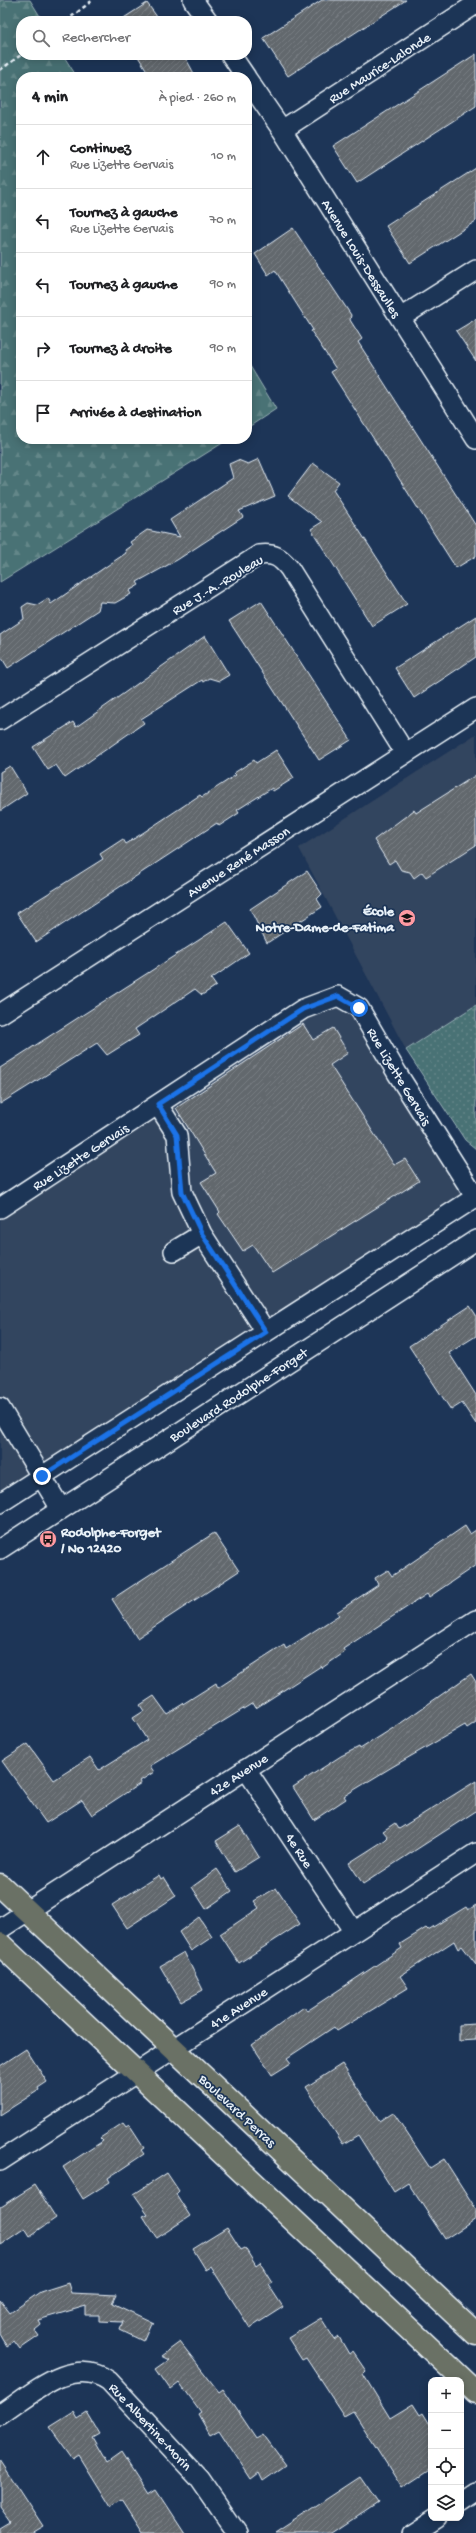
<!DOCTYPE html>
<html lang="fr">
<meta charset="utf-8">
<style>
:root{--surface:#fff;--page:#f6f6f6;--text:#202124;--muted:#757577;--line:#e0e0e0}
body{margin:0;font-family:"Gochi Hand",sans-serif;background:var(--page);color:var(--text)}
.controls{position:absolute;right:12px;bottom:12px;display:grid;overflow:hidden;border-radius:8px;box-shadow:0 2px 10px #0003}
.controls button{width:36px;height:36px;display:grid;place-items:center;padding:0;border:0;border-bottom:1px solid var(--line);background:var(--surface);color:var(--text);font:20px sans-serif}
.stop{position:absolute;width:12px;height:12px;margin:-9px;border:3px solid #1a73e8;border-radius:50%;background:#fff}
.stop.end{background:#1a73e8;border-color:#fff;box-shadow:0 1px 4px #0008}
.list{margin:0;padding:0;list-style:none}
h2{display:flex;justify-content:space-between;align-items:center;height:52px;margin:0;padding:0 16px;font-size:17px}
h2 small{font-size:13px;font-weight:400;color:var(--muted)}
.list li{display:grid;grid-template-columns:26px 1fr auto;gap:12px;align-items:center;box-sizing:border-box;height:64px;padding:0 16px;border-top:1px solid var(--line)}
.list b{display:block;font-size:15px;white-space:nowrap}
.list p{margin:0;font-size:13px;white-space:nowrap;color:var(--muted)}
.list em{font-size:13px;font-style:normal;color:var(--muted)}
.icon{flex:none;width:22px;height:22px;fill:none;stroke:currentColor;stroke-width:2;stroke-linecap:round;stroke-linejoin:round}
.map{position:relative;flex:none;width:476px;height:2533px;overflow:hidden}
.search{position:absolute;background:var(--surface);box-shadow:0 2px 10px #0003;left:16px;top:16px;width:236px;height:44px;display:flex;align-items:center;gap:10px;box-sizing:border-box;padding:0 14px;border-radius:16px;color:var(--muted);font-size:15px}
.panel{position:absolute;background:var(--surface);box-shadow:0 2px 10px #0003;left:16px;top:72px;width:236px;height:372px;border-radius:16px}
.map>svg:first-child{display:block}
.built{fill:#32445e}
.forest{fill:url(#forest-firs);stroke:#99b2b6}
.park{fill:url(#park-dots);stroke:#99b2b6}
.building{fill:url(#building-hatch);stroke:#e8f1f8}
.lines{fill:none;stroke-linecap:round;stroke-linejoin:round}
.minor-casing{stroke:#e8f1f8;stroke-width:22}
.major-casing{stroke:#e8f1f8;stroke-width:25}
.path{stroke:#e8f1f8;stroke-width:2.5;stroke-dasharray:4 3;stroke-linecap:butt}
.minor{stroke:#1d3557;stroke-width:19}
.major{stroke:#6b7165;stroke-width:22}
.route{stroke:#1a73e8;stroke-width:5}
.labels{text-anchor:middle;stroke-width:3.5;stroke-linejoin:round;paint-order:stroke}
.street-label{font-size:14px;fill:#e8f1f8;stroke:#1d3557}
.poi-label{font-size:14px;font-weight:bold;fill:#e8f1f8;stroke:#1d3557;text-anchor:end}
</style>
<div class="map">
<svg width="476" height="2533" viewBox="0 0 476 2533">
<defs>
<pattern id="forest-firs" width="22" height="20" patternUnits="userSpaceOnUse"><rect width="22" height="20" fill="#4a7275"/><path d="M5 1l3.5 6h-7zM16 11l3.5 6h-7z" fill="#648789"/></pattern>
<pattern id="park-dots" width="8" height="8" patternUnits="userSpaceOnUse"><rect width="8" height="8" fill="#4a7275"/><path d="M2 2h.1M6 6h.1" fill="none" stroke="#648789" stroke-width="1.8" stroke-linecap="round"/></pattern>
<pattern id="building-hatch" width="6" height="6" patternUnits="userSpaceOnUse"><rect width="6" height="6" fill="#62676d"/><path d="M-1 1l2-2M0 6l6-6M5 7l2-2" fill="none" stroke="#787d83"/></pattern>
</defs>
<rect width="100%" height="100%" fill="#1d3557"/>
<filter id="ink" filterUnits="userSpaceOnUse"><feTurbulence type="fractalNoise" baseFrequency=".025" numOctaves="2"/><feDisplacementMap in="SourceGraphic" scale="8" xChannelSelector="R" yChannelSelector="G"/><feConvolveMatrix kernelMatrix="1 2 1 2 8 2 1 2 1" color-interpolation-filters="sRGB"/></filter>
<g filter="url(#ink)">
<path class="built" d="M 476,734 L 476,1005 L 406,1050 L 299,848 Z
M 338,996 L 359,1008 L 475,1197 L 0,1503 L 0,1208 Z"/>
<path class="forest" d="M 0,0 L 30,0 L 43,21 L 21,21 L 21,55 L 63,55 L 77,77 L 21,77 L 21,439 L 229,439 L 0,582 Z
M 247,361 L 276,409 L 247,428 Z"/>
<path class="park" d="M 476,1005 L 476,1149 L 465,1140 L 406,1050 Z"/>
<path class="building" d="M 322,0 L 406,0 L 288,76 L 263,38 Z
M 147,3 L 160,21 L 119,21 Z
M 476,54 L 476,106 L 357,183 L 333,146 Z
M 137,55 L 184,55 L 196,77 L 151,77 Z
M 476,168 L 476,221 L 410,263 L 386,226 Z
M 293,228 L 351,315 L 350,320 L 362,339 L 358,342 L 476,526 L 476,556 L 456,568 L 331,372 L 336,369 L 311,331 L 313,330 L 275,270 L 268,275 L 255,254 Z
M 476,319 L 476,361 L 456,331 Z
M 259,459 L 275,496 L 239,511 L 243,517 L 177,560 L 137,582 L 139,585 L 129,591 L 131,594 L 115,603 L 100,602 L 98,610 L 8,668 L 0,655 L 0,635 L 24,619 L 22,607 L 28,603 L 37,605 L 48,598 L 51,604 L 126,553 L 125,550 L 132,545 L 130,542 L 147,530 L 180,537 L 170,520 L 233,478 L 229,464 L 238,460 L 248,464 Z
M 313,463 L 339,482 L 333,490 L 407,604 L 372,626 L 311,529 L 322,522 L 288,496 Z
M 261,601 L 351,740 L 319,760 L 229,621 Z
M 476,616 L 476,657 L 414,698 L 395,668 Z
M 205,636 L 229,675 L 219,681 L 209,678 L 203,682 L 202,680 L 141,719 L 144,723 L 65,778 L 56,765 L 48,770 L 33,747 L 73,722 L 76,727 Z
M 276,750 L 294,778 L 273,791 L 272,788 L 237,810 L 239,813 L 219,826 L 217,823 L 36,942 L 17,913 L 103,859 L 100,854 L 123,839 L 126,844 L 200,795 L 202,797 L 236,775 L 234,773 L 254,760 L 256,763 Z
M 10,766 L 27,793 L 0,811 L 0,772 Z
M 476,775 L 476,845 L 426,877 L 422,872 L 414,878 L 410,872 L 401,870 L 395,860 L 389,864 L 374,840 L 414,810 L 416,813 Z
M 307,871 L 322,894 L 317,899 L 322,907 L 267,943 L 250,909 Z
M 227,922 L 249,953 L 211,979 L 216,986 L 202,995 L 195,989 L 135,1029 L 139,1035 L 107,1055 L 97,1043 L 0,1104 L 0,1068 Z
M 303,1024 L 313,1040 L 333,1028 L 348,1053 L 330,1065 L 394,1165 L 405,1159 L 419,1181 L 272,1273 L 253,1245 L 243,1251 L 218,1214 L 220,1212 L 201,1182 L 216,1173 L 176,1108 Z
M 470,1306 L 476,1315 L 476,1336 L 449,1353 L 476,1395 L 476,1424 L 462,1403 L 451,1410 L 409,1346 Z
M 465,1526 L 470,1534 L 476,1530 L 476,1565 L 429,1597 L 427,1594 L 343,1649 L 345,1652 L 322,1668 L 321,1666 L 256,1708 L 253,1703 L 150,1766 L 154,1772 L 140,1781 L 141,1783 L 92,1815 L 82,1800 L 46,1823 L 2,1761 L 28,1744 L 54,1780 L 90,1757 L 99,1770 L 147,1740 L 133,1718 L 144,1711 L 140,1705 L 154,1696 L 167,1714 L 216,1683 L 218,1688 L 284,1645 L 286,1649 L 339,1615 L 337,1612 L 378,1585 L 375,1578 L 388,1570 L 392,1576 Z
M 214,1533 L 239,1571 L 137,1638 L 112,1599 Z
M 471,1674 L 476,1682 L 476,1722 L 467,1728 L 465,1725 L 392,1767 L 344,1796 L 346,1799 L 314,1820 L 293,1787 L 341,1756 L 359,1747 L 360,1749 L 398,1725 Z
M 476,1781 L 476,1811 L 363,1884 L 349,1863 L 385,1840 L 388,1837 L 383,1831 L 395,1823 L 399,1829 Z
M 240,1826 L 259,1857 L 235,1872 L 216,1841 Z
M 217,1869 L 232,1891 L 206,1909 L 192,1887 Z
M 159,1875 L 161,1879 L 164,1877 L 176,1896 L 127,1928 L 112,1905 Z
M 276,1888 L 300,1924 L 239,1963 L 220,1934 L 259,1908 L 254,1901 Z
M 476,1905 L 476,1964 L 462,1946 L 458,1949 L 454,1941 L 400,1976 L 408,1988 L 337,2031 L 334,2027 L 287,2058 L 291,2063 L 272,2075 L 252,2045 L 304,2007 L 307,2011 L 402,1948 L 400,1944 L 426,1928 L 428,1930 L 466,1907 L 468,1910 Z
M 199,1917 L 212,1937 L 191,1951 L 179,1932 Z
M 184,1952 L 203,1990 L 181,2002 L 160,1966 Z
M 476,2024 L 476,2040 L 459,2041 L 459,2025 Z
M 26,2049 L 47,2082 L 38,2088 L 39,2090 L 0,2115 L 0,2066 Z
M 342,2064 L 379,2121 L 393,2112 L 430,2168 L 444,2159 L 476,2209 L 476,2219 L 445,2239 L 408,2183 L 394,2192 L 358,2135 L 343,2144 L 306,2087 Z
M 123,2123 L 126,2127 L 129,2125 L 144,2148 L 141,2150 L 144,2154 L 108,2178 L 110,2182 L 83,2199 L 63,2167 L 103,2141 L 100,2138 Z
M 167,2173 L 179,2191 L 176,2194 L 190,2216 L 157,2238 L 143,2216 L 148,2214 L 134,2194 Z
M 35,2185 L 56,2218 L 30,2236 L 25,2228 L 0,2245 L 0,2207 Z
M 227,2228 L 241,2250 L 245,2248 L 256,2266 L 260,2263 L 272,2282 L 268,2284 L 283,2307 L 250,2328 L 211,2267 L 206,2270 L 193,2249 Z
M 68,2283 L 71,2293 L 116,2295 L 112,2303 L 154,2323 L 151,2323 L 143,2341 L 120,2330 L 123,2322 L 99,2321 L 99,2315 L 86,2315 L 86,2306 L 38,2320 L 40,2324 L 34,2329 L 39,2336 L 20,2349 L 14,2341 L 7,2346 L 0,2334 L 0,2300 L 10,2313 L 40,2292 Z
M 321,2318 L 335,2340 L 339,2337 L 349,2354 L 353,2352 L 366,2371 L 363,2374 L 390,2418 L 413,2404 L 420,2415 L 423,2413 L 431,2426 L 431,2469 L 402,2488 L 353,2411 L 344,2416 L 306,2358 L 302,2360 L 288,2338 Z
M 180,2342 L 219,2392 L 223,2389 L 256,2438 L 263,2434 L 286,2465 L 263,2481 L 259,2473 L 251,2479 L 219,2430 L 210,2435 L 198,2414 L 201,2412 L 179,2382 L 170,2389 L 156,2369 L 169,2360 L 161,2356 Z
M 74,2412 L 78,2419 L 87,2413 L 99,2433 L 92,2437 L 107,2463 L 121,2453 L 148,2495 L 156,2490 L 184,2533 L 143,2533 L 122,2500 L 111,2507 L 79,2455 L 73,2459 L 50,2427 Z
M 0,2460 L 43,2526 L 31,2533 L 0,2533 L 0,2528 L 10,2522 L 0,2508 Z
M 360,2477 L 378,2503 L 333,2533 L 275,2533 Z"/>
<g class="lines">
<defs>
<path id="minor" d="M 193,0 L 208,21
M 231,55 L 246,77
M 247,79 L 282,130 L 476,439
M 282,130 L 476,4
M 400,318 L 476,270
M 0,720 L 259,555 C 274,553 280,557 289,568 L 405,753
M 0,1014 L 476,708
M 158,1105 L 177,1135 L 182,1192 L 202,1234 L 266,1332
M 0,1208 L 303,1009 L 338,996 L 359,1008 L 397,1073 L 476,1198
M 174,1251 L 202,1234
M 0,1408 L 61,1509
M 0,1503 L 476,1197
M 0,1549 L 476,1240
M 246,1769 L 354,1932
M 0,1929 L 476,1620
M 0,2161 L 476,1853
M 0,2415 C 32,2394 72,2355 109,2381 L 199,2478 L 237,2533
M 461,2502 L 476,2492
M 413,2533 L 436,2518"/>
<path id="major" d="M 0,1885 L 476,2334
M 0,1944 L 476,2392"/>
</defs>
<use href="#minor" class="minor-casing"/>
<use href="#major" class="major-casing"/>
<path class="path" d="M 66,21 L 93,0
M 0,70 L 21,55"/>
<use href="#minor" class="minor"/>
<use href="#major" class="major"/>
</g>
</g>
<g class="lines" filter="url(#ink)">
<path class="route" d="M 42,1476 L 266,1332 L 202,1234 L 182,1192 L 177,1135 L 158,1104 L 303,1009 L 338,996 L 359,1008"/>
</g>
<defs>
<symbol id="school-disc" viewBox="-11 -11 22 22"><circle r="9.5" fill="#ff9aa2" stroke="#1d3557"/><path d="M0-5L7-2L0 1L-7-2ZM-4 1L0 2.5L4 1V4Q0 6-4 4Z" fill="#111"/></symbol>
<symbol id="bus-disc" viewBox="-11 -11 22 22"><circle r="9.5" fill="#ff9aa2" stroke="#1d3557"/><path d="M-5-6H5V4H4V6H2V4H-2V6H-4V4H-5ZM-3.5-4V0h7V-4ZM-3.5 1.2v1.5H-2V1.2ZM2 1.2v1.5H3.5V1.2Z" fill="#111"/></symbol>
</defs>
<g fill-rule="evenodd">
<use href="#school-disc" x="397" y="908" width="20" height="20"/>
<use href="#bus-disc" x="38" y="1529" width="20" height="20"/>
</g>
<g class="labels">
<g class="street-label">
<text transform="translate(379 67) rotate(-33)" y="5">Rue Maurice-Lalonde</text>
<text transform="translate(362 258) rotate(58)" y="5">Avenue Louis-Dessaulles</text>
<text transform="translate(217 584) rotate(-31)" y="5">Rue J.-A.-Rouleau</text>
<text transform="translate(238 861) rotate(-33)" y="5">Avenue René Masson</text>
<text transform="translate(400 1076) rotate(59)" y="5">Rue Lizette Gervais</text>
<text transform="translate(80 1156) rotate(-33)" y="5">Rue Lizette Gervais</text>
<text transform="translate(238 1394) rotate(-33)" y="5">Boulevard Rodolphe-Forget</text>
<text transform="translate(238 1774) rotate(-33)" y="5">42e Avenue</text>
<text transform="translate(300 1850) rotate(57)" y="5">4e Rue</text>
<text transform="translate(238 2007) rotate(-33)" y="5">41e Avenue</text>
<text transform="translate(238 2110) rotate(43)" y="5">Boulevard Perras</text>
<text transform="translate(151 2426) rotate(47)" y="5">Rue Albertine-Morin</text>
</g>
<g class="poi-label">
<text x="394" y="915">École<tspan x="394" dy="16">Notre-Dame-de-Fatima</tspan></text>
<text x="61" y="1536" text-anchor="start">Rodolphe-Forget<tspan x="61" dy="16">/ No 12420</tspan></text>
</g>
</g>
</svg>
<div class="controls">
<button>+</button>
<button>−</button>
<button><svg class="icon" aria-label="locate" viewBox="0 0 24 24"><circle cx="12" cy="12" r="6"/><path d="M12 2v4M12 18v4M2 12h4M18 12h4"/></svg></button>
<button><svg class="icon" aria-label="layers" viewBox="0 0 24 24"><path d="M12 4l9 5-9 5-9-5zM3 14l9 5 9-5"/></svg></button>
</div>
<div class="stop" style="left:359px;top:1008px"></div>
<div class="stop end" style="left:42px;top:1476px"></div>
<div class="search"><svg class="icon" aria-label="search" viewBox="0 0 24 24"><circle cx="10" cy="10" r="6"/><path d="M15 15l6 6"/></svg>Rechercher</div>
<section class="panel">
<h2>4 min<small>À pied · 260 m</small></h2>
<ul class="list">
<li><svg class="icon" aria-label="ahead" viewBox="0 0 24 24"><path d="M12 20V5M6 11l6-6 6 6"/></svg><div><b>Continuez</b><p>Rue Lizette Gervais</p></div><em>10 m</em></li>
<li><svg class="icon" aria-label="left" viewBox="0 0 24 24"><path d="M17 20v-9H6M10 6l-5 5 5 5"/></svg><div><b>Tournez à gauche</b><p>Rue Lizette Gervais</p></div><em>70 m</em></li>
<li><svg class="icon" aria-label="left" viewBox="0 0 24 24"><path d="M17 20v-9H6M10 6l-5 5 5 5"/></svg><div><b>Tournez à gauche</b></div><em>90 m</em></li>
<li><svg class="icon" aria-label="right" viewBox="0 0 24 24"><path d="M7 20v-9h11M14 6l5 5-5 5"/></svg><div><b>Tournez à droite</b></div><em>90 m</em></li>
<li><svg class="icon" aria-label="arrive" viewBox="0 0 24 24"><path d="M6 21V4h12l-3 4 3 4H6"/></svg><div><b>Arrivée à destination</b></div></li>
</ul>
</section>
</div>
